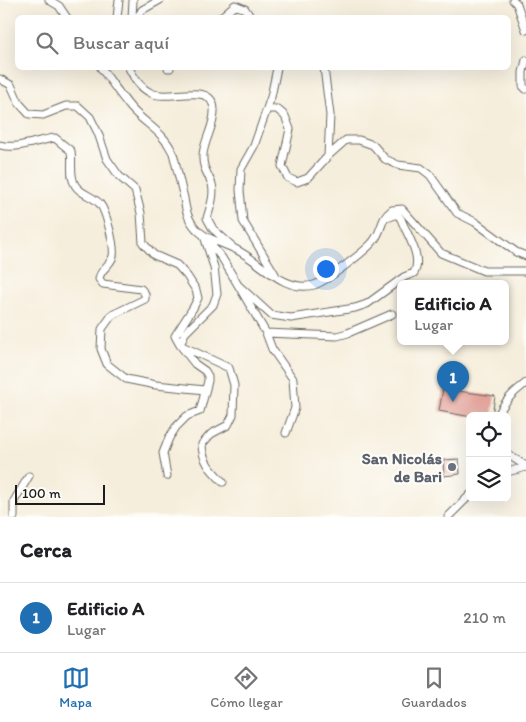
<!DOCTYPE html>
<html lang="es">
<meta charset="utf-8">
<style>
:root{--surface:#fff;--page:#f6f6f6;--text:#202124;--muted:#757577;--line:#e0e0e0;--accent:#1f6fb2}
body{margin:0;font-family:Itim,sans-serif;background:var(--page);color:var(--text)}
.controls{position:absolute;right:15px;bottom:15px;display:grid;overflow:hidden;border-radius:8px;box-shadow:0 5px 20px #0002}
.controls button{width:45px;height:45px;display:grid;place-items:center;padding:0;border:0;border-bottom:1px solid var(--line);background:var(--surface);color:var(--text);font:25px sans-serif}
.scale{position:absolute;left:15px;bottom:12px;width:90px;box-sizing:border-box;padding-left:5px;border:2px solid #1c1c1c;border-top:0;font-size:14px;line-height:18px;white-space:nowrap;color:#1c1c1c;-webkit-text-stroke:4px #fdfcf7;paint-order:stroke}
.you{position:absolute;left:325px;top:268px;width:18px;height:18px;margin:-12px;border:4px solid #fff;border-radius:50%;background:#1a73e8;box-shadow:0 0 0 8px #1a73e833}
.badge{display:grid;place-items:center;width:32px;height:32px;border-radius:50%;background:var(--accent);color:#fff;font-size:16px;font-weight:700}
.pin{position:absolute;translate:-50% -41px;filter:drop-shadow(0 1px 2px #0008)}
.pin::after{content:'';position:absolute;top:26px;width:18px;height:15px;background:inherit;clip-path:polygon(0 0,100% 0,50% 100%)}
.popup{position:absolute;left:397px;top:280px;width:112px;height:65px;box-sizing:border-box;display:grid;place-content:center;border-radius:8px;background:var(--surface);filter:drop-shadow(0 1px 4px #0005);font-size:16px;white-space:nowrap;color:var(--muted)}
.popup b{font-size:19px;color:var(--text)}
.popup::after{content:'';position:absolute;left:50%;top:100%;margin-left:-10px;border:10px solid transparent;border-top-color:var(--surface)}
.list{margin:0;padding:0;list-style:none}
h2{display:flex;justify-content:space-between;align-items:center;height:65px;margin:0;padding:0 20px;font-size:21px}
h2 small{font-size:16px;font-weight:400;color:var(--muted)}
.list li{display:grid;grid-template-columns:32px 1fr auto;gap:15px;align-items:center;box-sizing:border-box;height:70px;padding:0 20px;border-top:1px solid var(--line)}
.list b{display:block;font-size:19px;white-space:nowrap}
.list p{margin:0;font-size:16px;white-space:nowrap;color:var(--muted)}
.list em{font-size:16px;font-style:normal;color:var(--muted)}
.icon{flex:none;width:28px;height:28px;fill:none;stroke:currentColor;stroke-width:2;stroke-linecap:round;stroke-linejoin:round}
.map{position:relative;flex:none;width:526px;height:517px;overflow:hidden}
.search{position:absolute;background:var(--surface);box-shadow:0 5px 20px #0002;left:15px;right:15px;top:15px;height:55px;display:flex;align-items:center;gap:12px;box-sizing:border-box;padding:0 18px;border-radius:8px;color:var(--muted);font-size:19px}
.sheet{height:135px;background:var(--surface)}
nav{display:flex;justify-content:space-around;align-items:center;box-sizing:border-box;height:70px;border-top:1px solid var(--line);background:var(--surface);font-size:14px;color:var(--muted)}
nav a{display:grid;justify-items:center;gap:2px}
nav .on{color:var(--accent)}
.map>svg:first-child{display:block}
.building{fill:#dd8e85}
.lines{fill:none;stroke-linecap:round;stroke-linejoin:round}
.street-casing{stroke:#68665f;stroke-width:9}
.street{stroke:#fff;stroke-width:7}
.worship-dot{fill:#6b7280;stroke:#fdfcf7;stroke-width:2}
.labels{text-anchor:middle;stroke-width:4.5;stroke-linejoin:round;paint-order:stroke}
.worship-label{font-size:16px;font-weight:bold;fill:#5b616d;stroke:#fdfcf7;text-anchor:end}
</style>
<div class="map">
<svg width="526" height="517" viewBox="0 0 526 517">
<rect width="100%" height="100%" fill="#fdfcf7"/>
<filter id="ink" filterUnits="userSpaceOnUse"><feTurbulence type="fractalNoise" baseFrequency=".02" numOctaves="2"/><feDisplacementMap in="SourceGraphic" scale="10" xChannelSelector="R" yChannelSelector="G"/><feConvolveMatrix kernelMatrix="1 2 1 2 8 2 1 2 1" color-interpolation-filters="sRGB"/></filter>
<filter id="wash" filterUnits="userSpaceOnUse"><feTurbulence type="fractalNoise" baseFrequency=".0096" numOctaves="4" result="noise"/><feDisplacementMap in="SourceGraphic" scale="20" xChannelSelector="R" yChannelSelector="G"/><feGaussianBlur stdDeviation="1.12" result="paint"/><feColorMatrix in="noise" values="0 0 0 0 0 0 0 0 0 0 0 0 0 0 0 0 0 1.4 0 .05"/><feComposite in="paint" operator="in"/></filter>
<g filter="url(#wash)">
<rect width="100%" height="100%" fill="#f6eedc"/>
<g id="blocks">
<path class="building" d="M 443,389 L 495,396 L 492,416 L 466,416 L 439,411 Z
M 459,459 L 460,474 L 444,476 L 443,460 Z"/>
</g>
</g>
<g filter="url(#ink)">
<use href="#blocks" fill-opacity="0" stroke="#68665f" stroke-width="1"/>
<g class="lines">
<defs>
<path id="street" d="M 49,0 L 59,6 L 67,18
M 513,0 L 517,4 L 526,30
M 117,18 L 119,0
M 132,18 L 133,0
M 137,18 L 142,10 L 160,0
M 220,18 L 235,5 L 245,9 L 251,18
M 526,60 L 523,72 L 523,86 L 526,89
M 101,68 C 111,81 120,95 131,108 C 146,125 163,131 173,153 C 177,168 180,183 184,198 C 185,205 186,213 190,220 C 201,240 218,240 237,250 C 261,262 284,293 314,285 C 325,282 369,249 375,239 C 383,228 380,219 392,210 L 402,209 L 441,253 L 484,271 L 526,271
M 129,68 C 134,78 140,88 151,93 C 169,102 213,80 214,110 C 215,125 204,140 203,155 C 202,167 208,174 212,184 C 215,195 210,208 207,218 L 213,229 L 231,245
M 168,68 L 170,68
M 324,68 L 330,115 L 328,156
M 0,79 L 11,85 L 19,103 L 29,114 L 43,115 L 66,106 L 78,106 L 90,117 L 98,133 L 107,159 L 119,176 L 135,190 L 141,213 L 143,243 L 154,255 L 177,265 L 187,276 L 196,290 L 198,298 L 193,308 L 175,336 L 180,345 L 229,368 L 234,385 L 233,415 L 228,425 L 211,434 L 202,444 C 202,461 211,470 223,482
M 267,109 L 277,109 L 285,116 L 290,129 L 282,166 L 288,178 L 297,182 L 308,178 L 328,156 L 346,140 L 359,140 L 373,145 L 385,159 L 398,165 L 421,168 L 430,175 L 457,213 L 475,222 L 516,252 L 526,256
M 0,145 C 18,150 37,140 55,138 L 71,151 C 73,163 69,175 75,185 C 80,194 93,196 100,204 C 106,211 115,246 113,256 C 111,265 100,269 99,279 L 103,284 L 141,289 L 145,294 L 145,299 L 112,315 L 102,329 L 101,349 L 107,364 L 126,379 L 156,385 L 205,390
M 207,240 L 222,258 L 238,285 L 266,333 L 272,349 L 293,379 L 295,408 L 286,433
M 275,274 L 243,221 L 240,190 L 241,169 L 254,146 L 271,97 L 277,68
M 238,285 L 271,315 L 291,318 L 355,308 L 367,304 L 404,277 L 414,273 C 423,257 407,235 401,219 L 398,215 L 394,215 L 390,217
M 266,333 L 337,336 L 348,333 L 392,314
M 498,416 C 504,401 514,392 526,383
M 507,454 L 526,466
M 507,472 L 526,467
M 167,476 L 163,453 L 169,438 L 176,427 L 187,416 L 200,411 L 208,381 L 208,376 L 205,371 L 195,364 L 180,345 L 185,333 L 213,305 L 217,294 L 214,267 L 204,236
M 14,517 L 14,501 L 29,476
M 448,517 L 470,495"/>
</defs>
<use href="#street" class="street-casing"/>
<use href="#street" class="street"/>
</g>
</g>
<circle class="worship-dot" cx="452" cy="467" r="5"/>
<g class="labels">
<g class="worship-label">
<text x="442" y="464">San Nicolás<tspan x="442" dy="18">de Bari</tspan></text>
</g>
</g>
</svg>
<div class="controls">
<button><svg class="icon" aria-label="locate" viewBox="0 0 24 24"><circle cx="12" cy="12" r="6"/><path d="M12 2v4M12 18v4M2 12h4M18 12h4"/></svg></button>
<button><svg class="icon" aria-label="layers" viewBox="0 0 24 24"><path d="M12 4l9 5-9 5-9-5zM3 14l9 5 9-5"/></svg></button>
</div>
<div class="scale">100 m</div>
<div class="you"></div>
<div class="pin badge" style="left:453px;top:402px">1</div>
<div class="popup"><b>Edificio A</b>Lugar</div>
<div class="search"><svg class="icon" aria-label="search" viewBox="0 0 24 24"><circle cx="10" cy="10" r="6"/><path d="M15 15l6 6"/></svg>Buscar aquí</div>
</div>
<section class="sheet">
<h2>Cerca<small></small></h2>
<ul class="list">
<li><span class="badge">1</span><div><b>Edificio A</b><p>Lugar</p></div><em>210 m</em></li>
</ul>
</section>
<nav>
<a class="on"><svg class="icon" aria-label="map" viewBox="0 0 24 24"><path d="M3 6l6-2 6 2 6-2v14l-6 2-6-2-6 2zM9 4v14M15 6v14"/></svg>Mapa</a>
<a><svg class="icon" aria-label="directions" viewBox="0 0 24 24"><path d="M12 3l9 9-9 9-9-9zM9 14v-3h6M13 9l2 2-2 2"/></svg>Cómo llegar</a>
<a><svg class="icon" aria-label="saved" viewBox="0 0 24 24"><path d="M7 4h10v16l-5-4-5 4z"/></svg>Guardados</a>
</nav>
